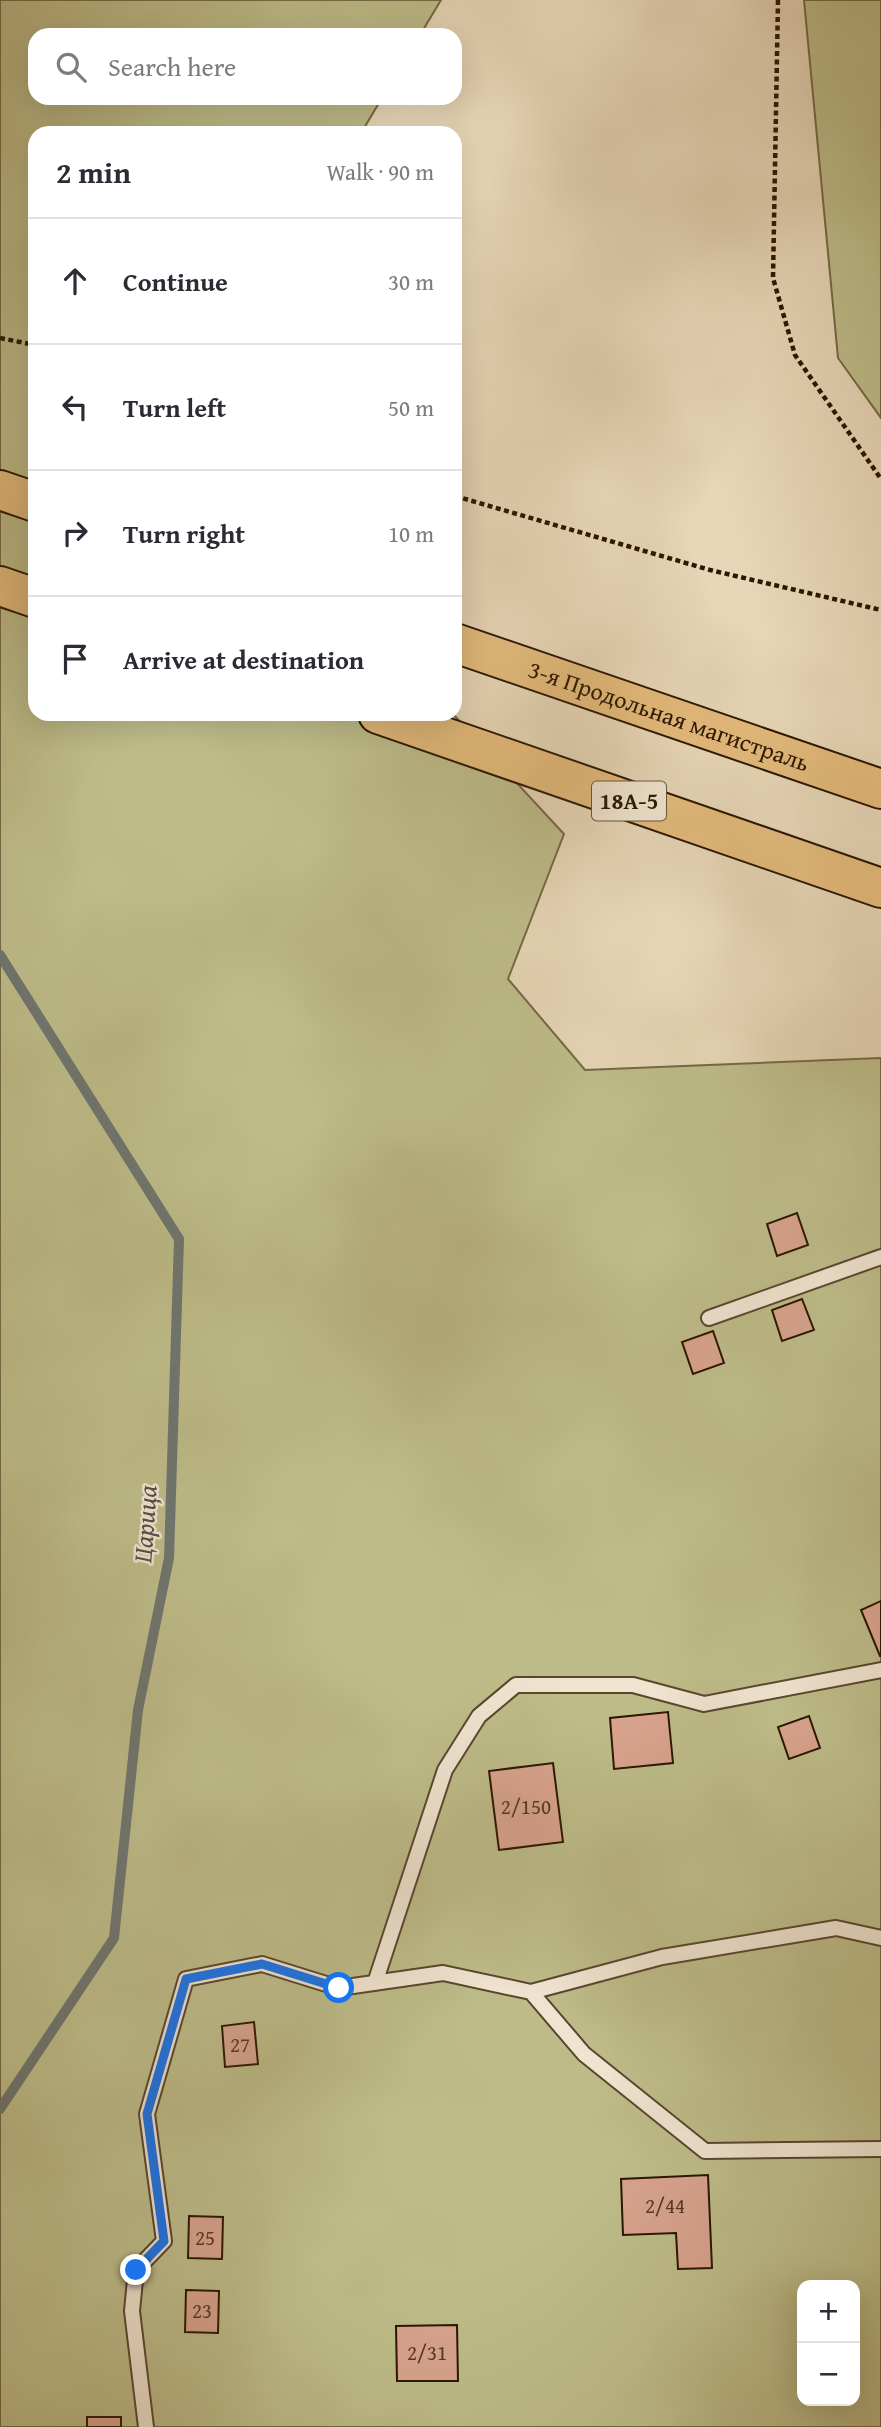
<!DOCTYPE html>
<meta charset="utf-8">
<style>
:root{--surface:#fff;--page:#f2f2f3;--text:#2b2b33;--muted:#7c7c81;--line:#e1e1e2}
body{margin:0;font-family:"Gentium Book Plus",serif;background:var(--page);color:var(--text)}
.controls{position:absolute;right:21px;bottom:21px;display:grid;overflow:hidden;border-radius:14px;box-shadow:0 7px 28px #0002}
.controls button{width:63px;height:63px;display:grid;place-items:center;padding:0;border:0;border-bottom:2px solid var(--line);background:var(--surface);color:var(--text);font:35px sans-serif}
.stop{position:absolute;width:21px;height:21px;margin:-16px;border:5px solid #1a73e8;border-radius:50%;background:#fff}
.stop.end{background:#1a73e8;border-color:#fff;box-shadow:0 2px 7px #0008}
.list{margin:0;padding:0;list-style:none}
h2{display:flex;justify-content:space-between;align-items:center;height:91px;margin:0;padding:0 28px;font-size:30px}
h2 small{font-size:23px;font-weight:400;color:var(--muted)}
.list li{display:grid;grid-template-columns:46px 1fr auto;gap:21px;align-items:center;box-sizing:border-box;height:126px;padding:0 28px;border-top:2px solid var(--line)}
.list b{display:block;font-size:26px;white-space:nowrap}
.list em{font-size:23px;font-style:normal;color:var(--muted)}
.icon{flex:none;width:38px;height:38px;fill:none;stroke:currentColor;stroke-width:2;stroke-linecap:round;stroke-linejoin:round}
.map{position:relative;flex:none;width:881px;height:2427px;overflow:hidden}
.search{position:absolute;background:var(--surface);box-shadow:0 7px 28px #0002;left:28px;top:28px;width:434px;height:77px;display:flex;align-items:center;gap:18px;box-sizing:border-box;padding:0 24px;border-radius:21px;color:var(--muted);font-size:26px}
.panel{position:absolute;background:var(--surface);box-shadow:0 7px 28px #0002;left:28px;top:126px;width:434px;height:595px;border-radius:21px}
.map>svg:first-child{display:block}
.green{fill:#bdbc89;stroke:#746946;stroke-width:2;fill-rule:evenodd}
.lines{fill:none;stroke-linecap:round;stroke-linejoin:round}
.stream{stroke:#6f7670;stroke-width:10}
.building{fill:#d8a38e;stroke:#2b1602;stroke-width:2}
.lane-casing{stroke:#5a462f;stroke-width:18}
.highway-casing{stroke:#2b1602;stroke-width:42}
.path{stroke:#2b1602;stroke-width:4.5;stroke-dasharray:5 3.5;stroke-linecap:butt}
.lane{stroke:#efe4d0;stroke-width:14}
.highway{stroke:#e4bb7c;stroke-width:38}
.route{stroke:#1a73e8;stroke-width:9}
.labels{text-anchor:middle;stroke-width:5;stroke-linejoin:round;paint-order:stroke}
.number-label{font-size:21px;fill:#563925}
.shield{fill:#efe4d0;stroke:#665440;stroke-width:2}
.shield-label{font-size:23px;font-weight:bold;fill:#2b1602}
.street-label{font-size:24px;fill:#2b1602;stroke:#efe4d0}
.water-label{font-size:26px;font-style:italic;fill:#534e42;stroke:#efe4d0}
</style>
<div class="map">
<svg width="881" height="2427" viewBox="0 0 881 2427">
<rect width="100%" height="100%" fill="#e7d6b7"/>
<filter id="stains"><feTurbulence type="fractalNoise" baseFrequency=".00286" numOctaves="4"/><feColorMatrix values="0 0 0 0 .2 0 0 0 0 .09 0 0 0 0 .02 0 0 0 .5 -.17"/></filter>
<radialGradient id="worn" r=".72"><stop offset=".6" stop-color="#630" stop-opacity="0"/><stop offset="1" stop-color="#630" stop-opacity=".3"/></radialGradient>
<path class="green" d="M 0,0 L 441,0 L 420,35 L 35,35 L 35,98 L 382,98 L 361,133 L 35,133 L 35,714 L 453,714 L 564,834 L 508,979 L 585,1070 L 881,1058 L 881,2427 L 0,2427 ZM 802,2285 L 855,2285 L 855,2401 L 802,2401 Z
M 804,0 L 881,0 L 881,418 L 838,358 Z"/>
<g class="lines">
<path class="stream" d="M 0,955 L 179,1239 L 169,1558 L 138,1710 L 114,1938 L 0,2109"/>
</g>
<path class="building" d="M 797,1213 L 808,1245 L 777,1256 L 767,1224 Z
M 802,1299 L 814,1330 L 782,1341 L 772,1310 Z
M 713,1331 L 724,1363 L 693,1374 L 682,1342 Z
M 881,1601 L 881,1656 L 880,1656 L 861,1610 Z
M 668,1712 L 673,1763 L 614,1769 L 610,1718 Z
M 809,1716 L 820,1748 L 789,1759 L 778,1727 Z
M 553,1763 L 563,1842 L 499,1850 L 489,1771 Z
M 254,2022 L 258,2064 L 225,2067 L 222,2026 Z
M 708,2175 L 712,2268 L 678,2269 L 676,2233 L 623,2235 L 621,2179 Z
M 189,2216 L 223,2217 L 222,2259 L 188,2258 Z
M 186,2290 L 219,2291 L 218,2333 L 185,2332 Z
M 457,2325 L 458,2381 L 397,2381 L 396,2326 Z
M 87,2417 L 121,2417 L 121,2427 L 87,2427 Z"/>
<g class="lines">
<defs>
<path id="lane" d="M 709,1318 L 881,1257
M 375,1983 L 445,1770 L 479,1716 L 516,1685 L 633,1685 L 704,1704 L 881,1670
M 531,1992 L 584,2054 L 705,2151 L 881,2149
M 146,2427 L 132,2311 L 136,2270 L 164,2241 L 147,2114 L 186,1979 L 262,1964 L 339,1988 L 443,1973 L 531,1992 L 662,1957 L 836,1928 L 881,1938"/>
<g id="highway">
<path d="M 0,490 L 35,502"/>
<path d="M 0,586 L 35,598"/>
<path id="s1" d="M 455,643 L 881,789"/>
<path d="M 378,714 L 881,888"/>
</g>
</defs>
<use href="#lane" class="lane-casing"/>
<use href="#highway" class="highway-casing"/>
<path class="path" d="M 778,0 L 773,278 L 795,355 L 881,479
M 0,338 L 35,345
M 455,496 L 710,570 L 881,610"/>
<use href="#lane" class="lane"/>
<use href="#highway" class="highway"/>
</g>
<g class="lines">
<path class="route" d="M 136,2270 L 164,2241 L 147,2114 L 186,1979 L 262,1964 L 339,1988"/>
</g>
<g class="labels">
<g class="number-label">
<text x="526" y="1814">2/150</text>
<text x="240" y="2052">27</text>
<text x="665" y="2213">2/44</text>
<text x="205" y="2245">25</text>
<text x="202" y="2318">23</text>
<text x="427" y="2360">2/31</text>
</g>
<rect class="shield" x="592" y="781.5" width="74" height="39" rx="5"/>
<g class="shield-label">
<text x="629" y="809">18А-5</text>
</g>
<g class="street-label">
<text dy="8" stroke="none"><textPath href="#s1" startOffset="226">3-я Продольная магистраль</textPath></text>
</g>
<g class="water-label">
<text transform="translate(145 1524) rotate(-86)" y="9">Царица</text>
</g>
</g>
<rect width="100%" height="100%" filter="url(#stains)"/>
<rect width="100%" height="100%" fill="url(#worn)"/>
</svg>
<div class="controls">
<button>+</button>
<button>−</button>
</div>
<div class="stop" style="left:339px;top:1988px"></div>
<div class="stop end" style="left:136px;top:2270px"></div>
<div class="search"><svg class="icon" aria-label="search" viewBox="0 0 24 24"><circle cx="10" cy="10" r="6"/><path d="M15 15l6 6"/></svg>Search here</div>
<section class="panel">
<h2>2 min<small>Walk · 90 m</small></h2>
<ul class="list">
<li><svg class="icon" aria-label="ahead" viewBox="0 0 24 24"><path d="M12 20V5M6 11l6-6 6 6"/></svg><div><b>Continue</b></div><em>30 m</em></li>
<li><svg class="icon" aria-label="left" viewBox="0 0 24 24"><path d="M17 20v-9H6M10 6l-5 5 5 5"/></svg><div><b>Turn left</b></div><em>50 m</em></li>
<li><svg class="icon" aria-label="right" viewBox="0 0 24 24"><path d="M7 20v-9h11M14 6l5 5-5 5"/></svg><div><b>Turn right</b></div><em>10 m</em></li>
<li><svg class="icon" aria-label="arrive" viewBox="0 0 24 24"><path d="M6 21V4h12l-3 4 3 4H6"/></svg><div><b>Arrive at destination</b></div></li>
</ul>
</section>
</div>
